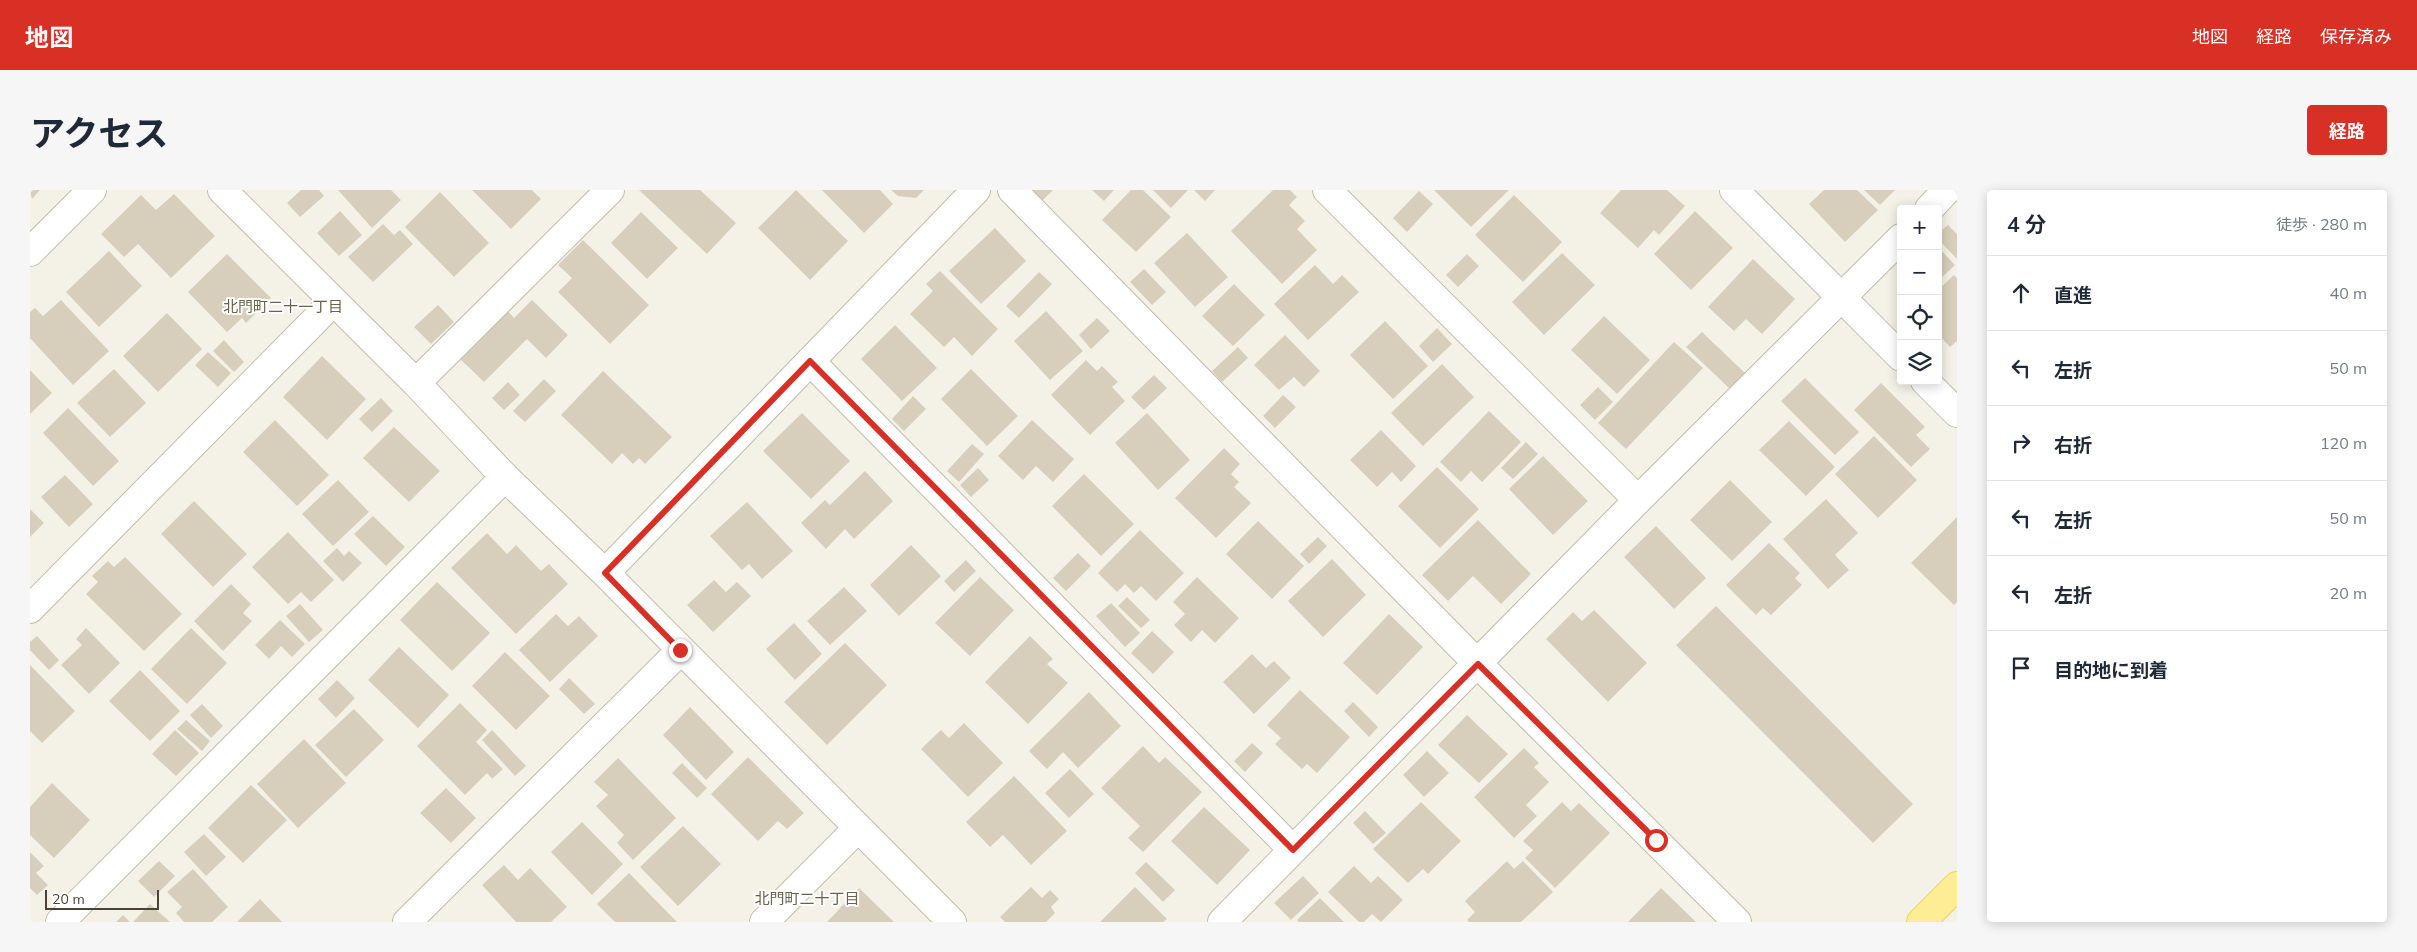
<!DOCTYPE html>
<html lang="ja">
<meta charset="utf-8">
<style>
:root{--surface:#fff;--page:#f6f6f7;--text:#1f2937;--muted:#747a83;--line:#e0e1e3;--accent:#d93025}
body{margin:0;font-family:Mulish,"Noto Sans JP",sans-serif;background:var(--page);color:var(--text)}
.controls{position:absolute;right:15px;top:15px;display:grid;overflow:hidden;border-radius:5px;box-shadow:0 2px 12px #0003}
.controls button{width:45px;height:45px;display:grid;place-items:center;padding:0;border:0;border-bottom:1px solid var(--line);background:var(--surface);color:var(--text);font:25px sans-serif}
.scale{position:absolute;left:15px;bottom:12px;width:114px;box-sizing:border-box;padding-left:5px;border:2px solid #484335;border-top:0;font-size:14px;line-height:18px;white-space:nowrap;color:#484335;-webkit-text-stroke:4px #fff;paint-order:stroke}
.stop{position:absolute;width:15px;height:15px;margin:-11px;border:4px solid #d93025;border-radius:50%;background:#fff}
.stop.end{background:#d93025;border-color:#fff;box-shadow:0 1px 5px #0008}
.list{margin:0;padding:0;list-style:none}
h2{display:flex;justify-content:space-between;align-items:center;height:65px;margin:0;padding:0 20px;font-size:21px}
h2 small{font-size:16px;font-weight:400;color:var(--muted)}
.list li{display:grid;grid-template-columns:32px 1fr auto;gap:15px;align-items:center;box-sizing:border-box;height:75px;padding:0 20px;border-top:1px solid var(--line)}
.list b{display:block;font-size:19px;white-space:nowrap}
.list em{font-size:16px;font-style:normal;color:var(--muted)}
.icon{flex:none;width:28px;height:28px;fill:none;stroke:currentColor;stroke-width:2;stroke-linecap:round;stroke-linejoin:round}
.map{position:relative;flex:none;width:1927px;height:732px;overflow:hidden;border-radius:5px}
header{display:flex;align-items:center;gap:30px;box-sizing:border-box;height:70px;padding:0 25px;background:var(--accent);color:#fff}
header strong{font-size:24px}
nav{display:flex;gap:28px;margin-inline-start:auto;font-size:18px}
.intro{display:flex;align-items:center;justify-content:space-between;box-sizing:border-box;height:120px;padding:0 30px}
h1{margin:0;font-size:35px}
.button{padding:12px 22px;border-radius:5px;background:var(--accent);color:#fff;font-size:18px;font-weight:700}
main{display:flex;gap:30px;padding:0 30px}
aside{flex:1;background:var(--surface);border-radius:5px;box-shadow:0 2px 12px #0003}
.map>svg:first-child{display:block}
.building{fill:#d7cfbb}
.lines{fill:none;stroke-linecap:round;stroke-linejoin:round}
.minor-casing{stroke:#c1bba8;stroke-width:30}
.major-casing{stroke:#ecd15d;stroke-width:30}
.minor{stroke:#fff;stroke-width:28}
.major{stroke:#ffed95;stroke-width:28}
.route{stroke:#d93025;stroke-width:6}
.labels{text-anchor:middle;stroke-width:4;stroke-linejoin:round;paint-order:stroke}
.neighbourhood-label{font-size:15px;fill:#6c624b;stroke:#fff}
</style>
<header>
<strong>地図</strong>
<nav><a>地図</a><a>経路</a><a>保存済み</a></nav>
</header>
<div class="intro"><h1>アクセス</h1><a class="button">経路</a></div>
<main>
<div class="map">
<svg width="1927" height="732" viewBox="0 0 1927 732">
<rect width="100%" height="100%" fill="#f4f2e7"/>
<path class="building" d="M 0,0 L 10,0 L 2,9 Z
M 271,0 L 289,0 L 294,6 L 270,27 L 257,13 Z
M 308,0 L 361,0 L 371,10 L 342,38 Z
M 442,0 L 502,0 L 511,9 L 481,39 Z
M 609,0 L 670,0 L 706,33 L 677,64 Z
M 766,0 L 818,51 L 780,90 L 728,38 Z
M 792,0 L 850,0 L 863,14 L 834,43 Z
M 861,0 L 894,0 L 886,8 L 868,6 Z
M 1002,0 L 1023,0 L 1012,11 Z
M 1062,0 L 1084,0 L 1074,11 Z
M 1101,0 L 1113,0 L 1141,27 L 1106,62 L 1072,30 Z
M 1123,0 L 1158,0 L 1141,18 Z
M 1164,0 L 1185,0 L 1175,11 Z
M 1243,0 L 1260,0 L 1267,7 L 1259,15 L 1275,31 L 1267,39 L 1287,60 L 1252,94 L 1201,41 Z
M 1404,0 L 1479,0 L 1441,37 Z
M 1591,0 L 1637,0 L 1655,16 L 1629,45 L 1624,40 L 1608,58 L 1570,23 Z
M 1794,0 L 1827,0 L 1848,20 L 1815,52 L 1779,14 Z
M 1834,0 L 1865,0 L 1850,15 Z
M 1389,1 L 1403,14 L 1377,42 L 1363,28 Z
M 410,2 L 459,53 L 424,87 L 375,37 Z
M 144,4 L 185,46 L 141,88 L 108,54 L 94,67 L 71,44 L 111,5 L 126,20 Z
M 1484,5 L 1532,52 L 1493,92 L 1445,45 Z
M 310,21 L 332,45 L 309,66 L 287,43 Z
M 1665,21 L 1703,58 L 1661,100 L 1624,64 Z
M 611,22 L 648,58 L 617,89 L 581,53 Z
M 353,34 L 364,45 L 370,40 L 383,54 L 343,92 L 318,67 Z
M 1918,35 L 1927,44 L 1927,69 L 1908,49 L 1908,43 Z
M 965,38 L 996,71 L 951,114 L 919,81 Z
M 1157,43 L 1198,87 L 1165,117 L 1124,73 Z
M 553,50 L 619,115 L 580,154 L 528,102 L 542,88 L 528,75 Z
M 1908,57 L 1925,75 L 1908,91 Z
M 79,61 L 112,96 L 69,137 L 36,102 Z
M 1532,63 L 1565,95 L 1514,145 L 1482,112 Z
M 197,64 L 241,108 L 216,133 L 212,128 L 197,142 L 158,102 Z
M 1437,64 L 1449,76 L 1428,97 L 1416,85 Z
M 1723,69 L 1765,109 L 1732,144 L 1716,129 L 1704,141 L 1678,117 Z
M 1285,75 L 1303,94 L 1312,85 L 1329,102 L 1278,150 L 1244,114 Z
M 1114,79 L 1136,102 L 1122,115 L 1100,92 Z
M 910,81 L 968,139 L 942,166 L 924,147 L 914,157 L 880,124 L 903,101 L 896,94 Z
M 1009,82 L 1022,94 L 989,128 L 976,116 Z
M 1924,85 L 1927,88 L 1927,151 L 1920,157 L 1908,144 L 1908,100 Z
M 1204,94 L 1235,125 L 1203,156 L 1172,126 Z
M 31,110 L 79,161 L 43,195 L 0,148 L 0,122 L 5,118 L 13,126 Z
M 502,110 L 538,145 L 516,168 L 497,149 L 454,192 L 427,166 L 475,118 L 484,128 Z
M 408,115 L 424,132 L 401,154 L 384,137 Z
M 1016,121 L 1053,161 L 1020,190 L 984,151 Z
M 137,123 L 172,159 L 128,202 L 93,166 Z
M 1574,126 L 1620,170 L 1587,204 L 1541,160 Z
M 1067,128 L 1080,141 L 1061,159 L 1049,145 Z
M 1355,131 L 1398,176 L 1363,209 L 1320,165 Z
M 865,135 L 907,178 L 872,211 L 831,169 Z
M 1407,138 L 1422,154 L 1403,172 L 1389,156 Z
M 1672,142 L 1715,183 L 1700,199 L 1656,157 Z
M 1255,145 L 1290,181 L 1274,197 L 1264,187 L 1249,200 L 1224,175 Z
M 194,150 L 214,172 L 204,182 L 183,161 Z
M 1644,152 L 1673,178 L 1596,259 L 1568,233 Z
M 1208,157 L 1218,168 L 1192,192 L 1182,181 Z
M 178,162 L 201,183 L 188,197 L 165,175 Z
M 292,166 L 336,209 L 297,250 L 253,207 Z
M 1056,170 L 1067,181 L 1072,176 L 1088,192 L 1082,197 L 1095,211 L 1060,245 L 1021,205 Z
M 1412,174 L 1444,207 L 1393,256 L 1361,223 Z
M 84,179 L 116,213 L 80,247 L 47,213 Z
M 941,179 L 988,226 L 957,256 L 911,209 Z
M 0,180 L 22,203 L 0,224 Z
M 573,181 L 642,247 L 615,274 L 609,268 L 603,274 L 592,263 L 582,274 L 531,225 Z
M 1124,185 L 1137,198 L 1114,220 L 1101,207 Z
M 1775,188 L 1829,242 L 1805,265 L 1751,211 Z
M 514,189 L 526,201 L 495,232 L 483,221 Z
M 478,192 L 490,205 L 474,220 L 462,208 Z
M 1851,193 L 1895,237 L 1886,245 L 1900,259 L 1881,277 L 1824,220 Z
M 1568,197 L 1583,212 L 1565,230 L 1550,215 Z
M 1253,205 L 1266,217 L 1245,238 L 1233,226 Z
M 883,206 L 896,219 L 874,241 L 862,229 Z
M 351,208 L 363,221 L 342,242 L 329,229 Z
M 38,218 L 89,271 L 63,296 L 13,243 Z
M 1459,221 L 1491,252 L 1452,292 L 1441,281 L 1431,292 L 1410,272 Z
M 772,223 L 820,271 L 781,309 L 733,261 Z
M 1117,223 L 1160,270 L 1128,300 L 1085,253 Z
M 245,230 L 299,285 L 267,316 L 213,262 Z
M 1002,230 L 1044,269 L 1023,292 L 1006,276 L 993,290 L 968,266 Z
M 1759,231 L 1805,277 L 1776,306 L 1729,260 Z
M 364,237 L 410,281 L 379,312 L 333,268 Z
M 1351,240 L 1386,276 L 1371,292 L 1362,282 L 1347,297 L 1320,270 Z
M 1844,246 L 1887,290 L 1848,328 L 1805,284 Z
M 1496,252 L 1508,264 L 1483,289 L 1471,278 Z
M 942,254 L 954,264 L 929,292 L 917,281 Z
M 1194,258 L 1210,274 L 1201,284 L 1209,292 L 1204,297 L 1221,313 L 1186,348 L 1145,308 Z
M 1513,266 L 1558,311 L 1523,345 L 1479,299 Z
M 1407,277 L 1449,319 L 1410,358 L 1368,316 Z
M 948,278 L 959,290 L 941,307 L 930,295 Z
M 835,281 L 863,311 L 824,349 L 815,339 L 796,359 L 771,333 L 795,310 L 800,315 Z
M 1054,284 L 1104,334 L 1071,366 L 1022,316 Z
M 35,285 L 63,314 L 39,337 L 11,307 Z
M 308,290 L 339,322 L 303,356 L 272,324 Z
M 1700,290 L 1742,332 L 1702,371 L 1660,330 Z
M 1796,309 L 1828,343 L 1805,365 L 1819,380 L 1798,399 L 1753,349 Z
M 164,311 L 217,364 L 183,397 L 131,344 Z
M 717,312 L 763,361 L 732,389 L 719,374 L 712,380 L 680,346 Z
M 0,319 L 14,333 L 0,347 Z
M 343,326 L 375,357 L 356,376 L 324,344 Z
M 1927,327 L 1927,412 L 1924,415 L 1881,373 Z
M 1448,330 L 1501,384 L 1471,414 L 1443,386 L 1418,411 L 1392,385 Z
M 1228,331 L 1274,376 L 1242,409 L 1196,364 Z
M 1626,336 L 1676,388 L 1644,419 L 1594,367 Z
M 1110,340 L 1154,383 L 1126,411 L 1111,396 L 1104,403 L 1095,394 L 1087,402 L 1068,383 Z
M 258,342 L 304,390 L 281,412 L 271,402 L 258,414 L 222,377 Z
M 457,343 L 477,364 L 486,355 L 511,381 L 519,374 L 538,394 L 486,444 L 421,378 Z
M 1288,347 L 1297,356 L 1279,374 L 1270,364 Z
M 1739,353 L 1770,383 L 1765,388 L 1772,395 L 1741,425 L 1733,418 L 1726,425 L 1696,395 Z
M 881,355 L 911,386 L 869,426 L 840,395 Z
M 307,358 L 314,366 L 319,361 L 332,373 L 313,392 L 293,371 Z
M 1048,363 L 1061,376 L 1036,401 L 1023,388 Z
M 95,367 L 152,424 L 114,461 L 56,404 L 68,392 L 62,386 L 78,371 L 84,377 Z
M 1302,369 L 1336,405 L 1293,447 L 1258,411 Z
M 936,370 L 946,381 L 924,402 L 914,391 Z
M 950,387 L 984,420 L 940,466 L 905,433 Z
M 1167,387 L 1209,428 L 1185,453 L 1172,440 L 1161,452 L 1144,435 L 1155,424 L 1143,412 Z
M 684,390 L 696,402 L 707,392 L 721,406 L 683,442 L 657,415 Z
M 407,392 L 460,443 L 422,481 L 370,430 Z
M 201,394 L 221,414 L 213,423 L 222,431 L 193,461 L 164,431 Z
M 814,397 L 837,421 L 800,455 L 777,431 Z
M 1097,407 L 1120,430 L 1111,438 L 1088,416 Z
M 1081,413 L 1110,443 L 1095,457 L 1066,426 Z
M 270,414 L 293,440 L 279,452 L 256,426 Z
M 1686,416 L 1883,614 L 1843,653 L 1646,455 Z
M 1564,420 L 1617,473 L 1578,512 L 1516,449 L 1543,422 L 1552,431 Z
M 526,424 L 538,436 L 549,426 L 568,446 L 520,492 L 489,460 Z
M 1359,424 L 1393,457 L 1347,505 L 1313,473 Z
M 250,430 L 275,454 L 262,467 L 251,456 L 239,469 L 225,455 Z
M 764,433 L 792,464 L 765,490 L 736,459 Z
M 56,438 L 90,473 L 59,504 L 31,475 L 52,455 L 46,449 Z
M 161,438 L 197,473 L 157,514 L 121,479 Z
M 1122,441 L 1144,462 L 1123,484 L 1101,463 Z
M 7,446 L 29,470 L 19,480 L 0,460 L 0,452 Z
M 1000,446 L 1023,469 L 1017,474 L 1038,493 L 998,534 L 955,492 Z
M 815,453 L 857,495 L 797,555 L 754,512 Z
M 369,457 L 419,505 L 388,538 L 338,490 Z
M 475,462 L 520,506 L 486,540 L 442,496 Z
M 1222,464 L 1236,478 L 1244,471 L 1261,488 L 1224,524 L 1193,492 Z
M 0,475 L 45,521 L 12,553 L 0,541 Z
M 110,480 L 150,521 L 120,551 L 79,511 Z
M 539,488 L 565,514 L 554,524 L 529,499 Z
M 307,490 L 325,508 L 306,528 L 288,509 Z
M 1270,500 L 1320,547 L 1287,583 L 1277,574 L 1272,579 L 1245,554 L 1251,548 L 1237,535 Z
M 1059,502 L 1091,536 L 1048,578 L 1033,562 L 1017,579 L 999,561 Z
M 1323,512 L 1348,537 L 1339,547 L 1314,521 Z
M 430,513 L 457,540 L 446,552 L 473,579 L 462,589 L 457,583 L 435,605 L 387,556 Z
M 172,514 L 193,536 L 181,548 L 160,525 Z
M 660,517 L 704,562 L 676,590 L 633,545 Z
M 324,519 L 354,550 L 316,587 L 285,555 Z
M 1437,525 L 1478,564 L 1449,593 L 1408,555 Z
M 156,530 L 180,551 L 172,561 L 147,539 Z
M 934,533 L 973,573 L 938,607 L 891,559 L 911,540 L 919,548 Z
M 145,540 L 169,563 L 146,586 L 122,564 Z
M 462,540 L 496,576 L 485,586 L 452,550 Z
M 274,549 L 316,593 L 268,638 L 227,594 Z
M 1222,553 L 1233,563 L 1215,582 L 1204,571 Z
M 1113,556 L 1129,573 L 1135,567 L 1172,602 L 1113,662 L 1098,648 L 1110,636 L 1071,598 Z
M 1494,558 L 1509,573 L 1504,577 L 1519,592 L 1496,615 L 1507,626 L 1484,648 L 1444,607 Z
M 1397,561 L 1419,583 L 1394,607 L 1373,585 Z
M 718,567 L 774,623 L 757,639 L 748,631 L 728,651 L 681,604 Z
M 588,568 L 646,628 L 603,670 L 587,653 L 594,645 L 566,616 L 578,605 L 564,592 Z
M 652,573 L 677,598 L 667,608 L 642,583 Z
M 1040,579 L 1064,604 L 1039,628 L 1015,603 Z
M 984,586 L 1037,641 L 1001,675 L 973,645 L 960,657 L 936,632 Z
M 22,593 L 60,630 L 24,668 L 0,645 L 0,617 Z
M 221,595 L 257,630 L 213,673 L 178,638 Z
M 416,598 L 446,628 L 421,653 L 390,623 Z
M 1391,612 L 1431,651 L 1398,684 L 1393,679 L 1378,693 L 1343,659 Z
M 1532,612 L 1541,621 L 1549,613 L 1580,643 L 1525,698 L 1495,668 L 1503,660 L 1493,651 Z
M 1174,617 L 1220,660 L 1187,695 L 1141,651 Z
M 1335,621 L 1356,643 L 1343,654 L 1323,633 Z
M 552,632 L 593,674 L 562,705 L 521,662 Z
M 653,636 L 691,674 L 648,716 L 610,677 Z
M 174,644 L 196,667 L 176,686 L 154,662 Z
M 0,662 L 14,676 L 6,683 L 18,695 L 7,705 L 0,698 Z
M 129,671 L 145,686 L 124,707 L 108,691 Z
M 1477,671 L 1484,679 L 1493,671 L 1523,702 L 1491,732 L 1439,732 L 1437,730 L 1445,722 L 1435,711 Z
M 1116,672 L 1145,700 L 1133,712 L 1105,683 Z
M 474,675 L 488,690 L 500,678 L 537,717 L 521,732 L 486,732 L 452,695 Z
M 1324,676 L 1341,693 L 1348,686 L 1373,710 L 1351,732 L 1342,724 L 1334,732 L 1329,732 L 1298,702 Z
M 163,679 L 198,717 L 182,732 L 154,732 L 146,723 L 152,717 L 137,702 Z
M 599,683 L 647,732 L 585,732 L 567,714 Z
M 1273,686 L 1289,703 L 1261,730 L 1244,713 Z
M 1001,697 L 1012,708 L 1020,700 L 1029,709 L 1021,717 L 1025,723 L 1016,732 L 975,732 L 970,727 Z
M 1105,697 L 1137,729 L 1133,732 L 1070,732 Z
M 829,698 L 864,732 L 797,732 Z
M 1631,698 L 1666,732 L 1598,732 Z
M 1290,708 L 1314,732 L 1269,732 L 1267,730 Z
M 230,709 L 252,732 L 207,732 Z
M 120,714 L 140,732 L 103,732 Z
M 93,725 L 100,732 L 86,732 Z"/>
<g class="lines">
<defs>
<path id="minor" d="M 192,0 L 386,193 L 475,287 L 575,383 L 922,732
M 982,0 L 1448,474 L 1707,732
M 1297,0 L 1608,310
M 1704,0 L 1871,167
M 1899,19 L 1917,0
M 0,62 L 62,0
M 780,171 L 1263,660
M 1895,191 L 1927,223
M 386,193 L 580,0
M 575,383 L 946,0
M 0,419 L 303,112
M 30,732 L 475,287
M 377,732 L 650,461
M 734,732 L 828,638
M 1192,732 L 1608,310 L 1871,48"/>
<path id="major" d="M 1891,732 L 1927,696"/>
</defs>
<use href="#minor" class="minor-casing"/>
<use href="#major" class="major-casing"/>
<use href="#minor" class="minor"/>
<use href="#major" class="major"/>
</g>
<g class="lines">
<path class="route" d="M 650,460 L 575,383 L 780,171 L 1263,660 L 1448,474 L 1626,650"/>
</g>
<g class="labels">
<g class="neighbourhood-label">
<text x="253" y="122">北門町二十一丁目</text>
<text x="777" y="714">北門町二十丁目</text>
</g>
</g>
</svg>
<div class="controls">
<button>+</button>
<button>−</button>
<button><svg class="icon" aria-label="locate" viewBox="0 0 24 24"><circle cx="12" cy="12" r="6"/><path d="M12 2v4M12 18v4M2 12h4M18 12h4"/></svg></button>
<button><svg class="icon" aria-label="layers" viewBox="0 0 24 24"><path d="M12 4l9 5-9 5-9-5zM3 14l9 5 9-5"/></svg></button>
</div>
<div class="scale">20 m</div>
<div class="stop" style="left:1626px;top:650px"></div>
<div class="stop end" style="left:650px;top:460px"></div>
</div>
<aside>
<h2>4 分<small>徒歩 · 280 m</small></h2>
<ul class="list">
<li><svg class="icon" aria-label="ahead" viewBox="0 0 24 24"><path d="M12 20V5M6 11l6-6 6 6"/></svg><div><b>直進</b></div><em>40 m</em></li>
<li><svg class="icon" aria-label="left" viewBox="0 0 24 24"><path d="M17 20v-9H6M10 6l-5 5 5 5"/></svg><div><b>左折</b></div><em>50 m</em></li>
<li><svg class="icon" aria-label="right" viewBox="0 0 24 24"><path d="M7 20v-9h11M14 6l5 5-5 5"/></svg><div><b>右折</b></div><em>120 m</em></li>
<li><svg class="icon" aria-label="left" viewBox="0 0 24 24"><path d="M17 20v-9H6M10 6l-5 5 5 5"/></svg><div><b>左折</b></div><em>50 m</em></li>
<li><svg class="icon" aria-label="left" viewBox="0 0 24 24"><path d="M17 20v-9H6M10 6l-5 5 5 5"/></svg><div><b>左折</b></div><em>20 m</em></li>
<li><svg class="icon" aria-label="arrive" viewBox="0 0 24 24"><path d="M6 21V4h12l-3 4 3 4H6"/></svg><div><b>目的地に到着</b></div></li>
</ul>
</aside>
</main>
